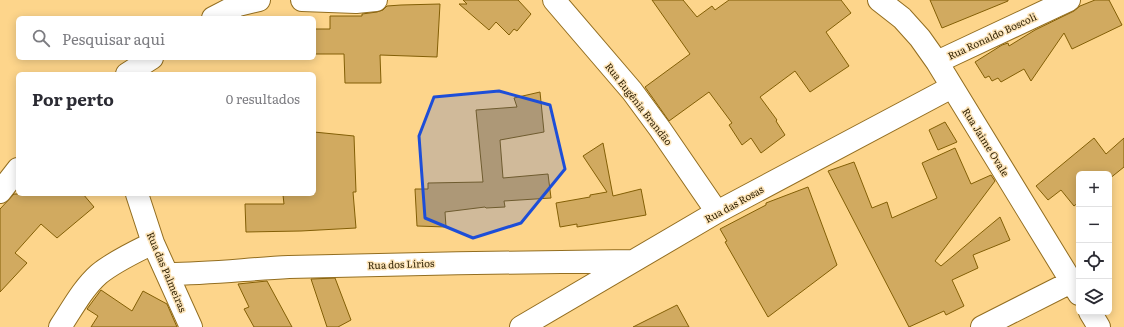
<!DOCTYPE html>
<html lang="pt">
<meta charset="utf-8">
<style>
:root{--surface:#fff;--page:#f7f7f7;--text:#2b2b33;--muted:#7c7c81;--line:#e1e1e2}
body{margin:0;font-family:Literata,serif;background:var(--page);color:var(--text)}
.controls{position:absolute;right:12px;bottom:12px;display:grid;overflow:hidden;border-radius:6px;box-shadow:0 2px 10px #0003}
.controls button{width:36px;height:36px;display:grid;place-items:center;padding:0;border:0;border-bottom:1px solid var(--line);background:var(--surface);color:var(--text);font:20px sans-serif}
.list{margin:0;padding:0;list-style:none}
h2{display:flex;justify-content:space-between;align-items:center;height:52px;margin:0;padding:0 16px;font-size:17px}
h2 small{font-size:13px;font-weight:400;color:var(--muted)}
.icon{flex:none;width:22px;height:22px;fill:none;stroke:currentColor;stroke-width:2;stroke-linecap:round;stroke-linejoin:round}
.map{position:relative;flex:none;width:1124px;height:327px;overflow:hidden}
.search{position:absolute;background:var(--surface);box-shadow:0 2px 10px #0003;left:16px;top:16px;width:300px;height:44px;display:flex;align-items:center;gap:10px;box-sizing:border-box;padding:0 14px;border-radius:6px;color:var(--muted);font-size:15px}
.panel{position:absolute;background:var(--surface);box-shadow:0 2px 10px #0003;left:16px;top:72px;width:300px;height:124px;border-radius:6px}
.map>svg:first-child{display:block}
.building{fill:#d1aa60;stroke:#835f06}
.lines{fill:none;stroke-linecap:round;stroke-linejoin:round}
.minor-casing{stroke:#936e20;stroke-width:24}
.minor{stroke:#fff;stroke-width:22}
.marked{fill:#1d4ed8;fill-opacity:0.2;stroke:#1d4ed8;stroke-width:3;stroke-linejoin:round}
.labels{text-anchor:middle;stroke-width:3;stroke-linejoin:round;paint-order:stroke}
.street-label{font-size:10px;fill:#2e1f00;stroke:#fde5ba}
</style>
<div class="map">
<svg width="1124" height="327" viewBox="0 0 1124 327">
<rect width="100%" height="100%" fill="#fdd58b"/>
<path class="building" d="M 463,0 L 518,0 L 531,14 L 517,31 L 514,29 L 509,35 L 496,22 L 489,30 L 459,4 L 467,4 Z
M 652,0 L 683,0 L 697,17 L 712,6 L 715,10 L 729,0 L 841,0 L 851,13 L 826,32 L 849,66 L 810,92 L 795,71 L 760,97 L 777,120 L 776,121 L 785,135 L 761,153 L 751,138 L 742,145 L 729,125 L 732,123 L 709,92 L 669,121 L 645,87 L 690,54 Z
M 930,0 L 1008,0 L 1008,1 L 942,28 Z
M 1095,0 L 1109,0 L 1122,25 L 1072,49 L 1064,33 L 1031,81 L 1024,69 L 1001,82 L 998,78 L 992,81 L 989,76 L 985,78 L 975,62 L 1002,45 L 1008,43 L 1009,46 L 1035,30 L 1074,11 L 1080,6 Z
M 440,4 L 437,57 L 380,55 L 381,83 L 345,83 L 344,54 L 314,54 L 314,29 L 330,29 L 330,16 L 362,16 L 362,14 L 377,12 L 383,10 L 387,6 L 401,5 Z
M 540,92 L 544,132 L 500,140 L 503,178 L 548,174 L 551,198 L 504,201 L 505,207 L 486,208 L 485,207 L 445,212 L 446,227 L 417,226 L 415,189 L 428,189 L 428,183 L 483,182 L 476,110 L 517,107 L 514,98 Z
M 945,122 L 957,142 L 938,150 L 929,130 Z
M 314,132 L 354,136 L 356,192 L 353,192 L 356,228 L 301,231 L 246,232 L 245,204 L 284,204 L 283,195 L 286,195 L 286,194 L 314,194 Z
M 1094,138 L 1106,154 L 1124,138 L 1124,167 L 1109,179 L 1109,174 L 1079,174 L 1079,202 L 1074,206 L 1061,190 L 1048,200 L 1036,186 Z
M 603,143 L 613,196 L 641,189 L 646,215 L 577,227 L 577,224 L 560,227 L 556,203 L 590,197 L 590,195 L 607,192 L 583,156 Z
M 955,148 L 971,184 L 991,175 L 995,181 L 935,261 L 941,266 L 1000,217 L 1010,240 L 973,255 L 978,268 L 952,280 L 964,306 L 946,315 L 944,311 L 909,327 L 828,171 L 854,162 L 872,208 L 887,202 L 892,218 L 937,198 L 922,163 Z
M 808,187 L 837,265 L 768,317 L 725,242 L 727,241 L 720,229 L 766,205 L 766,203 Z
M 14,194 L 83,194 L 94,207 L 57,238 L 41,224 L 15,253 L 27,263 L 0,292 L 0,209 Z
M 335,278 L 351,320 L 338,327 L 327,327 L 311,279 Z
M 267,281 L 292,327 L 254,327 L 244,309 L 249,307 L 238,284 Z
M 101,290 L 132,311 L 143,291 L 167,304 L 177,327 L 91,327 L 98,316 L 87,309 Z
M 677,305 L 689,327 L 633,327 Z"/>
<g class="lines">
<defs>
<path id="minor" d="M 302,0 L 356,2 L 376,0
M 554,0 L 632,91 L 660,129 L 717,212
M 879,0 L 902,18 L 920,38 L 937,62 L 1079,294
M 213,18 L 238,5 L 259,0
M 937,62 L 1069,0
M 127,74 L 152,58
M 0,192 L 18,169
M 137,194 L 153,243 L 191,327
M 168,274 C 208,274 248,269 289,267 C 403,264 518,262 632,261
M 1090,312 L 1099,327
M 60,327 C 72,309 83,288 99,274 C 115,261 135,252 153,243
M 521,327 L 717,212 L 952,87
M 982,327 L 1071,282"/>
</defs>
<use href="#minor" class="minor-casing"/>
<use href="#minor" class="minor"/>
</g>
<path class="marked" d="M 499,91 L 550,105 L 565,169 L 521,223 L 473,238 L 425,218 L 419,136 L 434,97 Z"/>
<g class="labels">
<g class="street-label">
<text transform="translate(992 36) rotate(-25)" y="4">Rua Ronaldo Boscoli</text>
<text transform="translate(639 104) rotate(52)" y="4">Rua Eugênia Brandão</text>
<text transform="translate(986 142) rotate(58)" y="4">Rua Jaime Ovale</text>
<text transform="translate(734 204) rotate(-29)" y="4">Rua das Rosas</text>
<text transform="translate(401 264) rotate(-2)" y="4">Rua dos Lírios</text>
<text transform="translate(167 272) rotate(67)" y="4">Rua das Palmeiras</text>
</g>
</g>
</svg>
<div class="controls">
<button>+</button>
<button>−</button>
<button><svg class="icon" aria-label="locate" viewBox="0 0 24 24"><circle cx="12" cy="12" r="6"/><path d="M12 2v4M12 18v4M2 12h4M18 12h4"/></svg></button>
<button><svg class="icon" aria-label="layers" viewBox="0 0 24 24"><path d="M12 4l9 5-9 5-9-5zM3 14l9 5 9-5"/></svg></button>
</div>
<div class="search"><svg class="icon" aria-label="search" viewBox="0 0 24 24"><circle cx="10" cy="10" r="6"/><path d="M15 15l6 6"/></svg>Pesquisar aqui</div>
<section class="panel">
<h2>Por perto<small>0 resultados</small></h2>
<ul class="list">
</ul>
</section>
</div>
